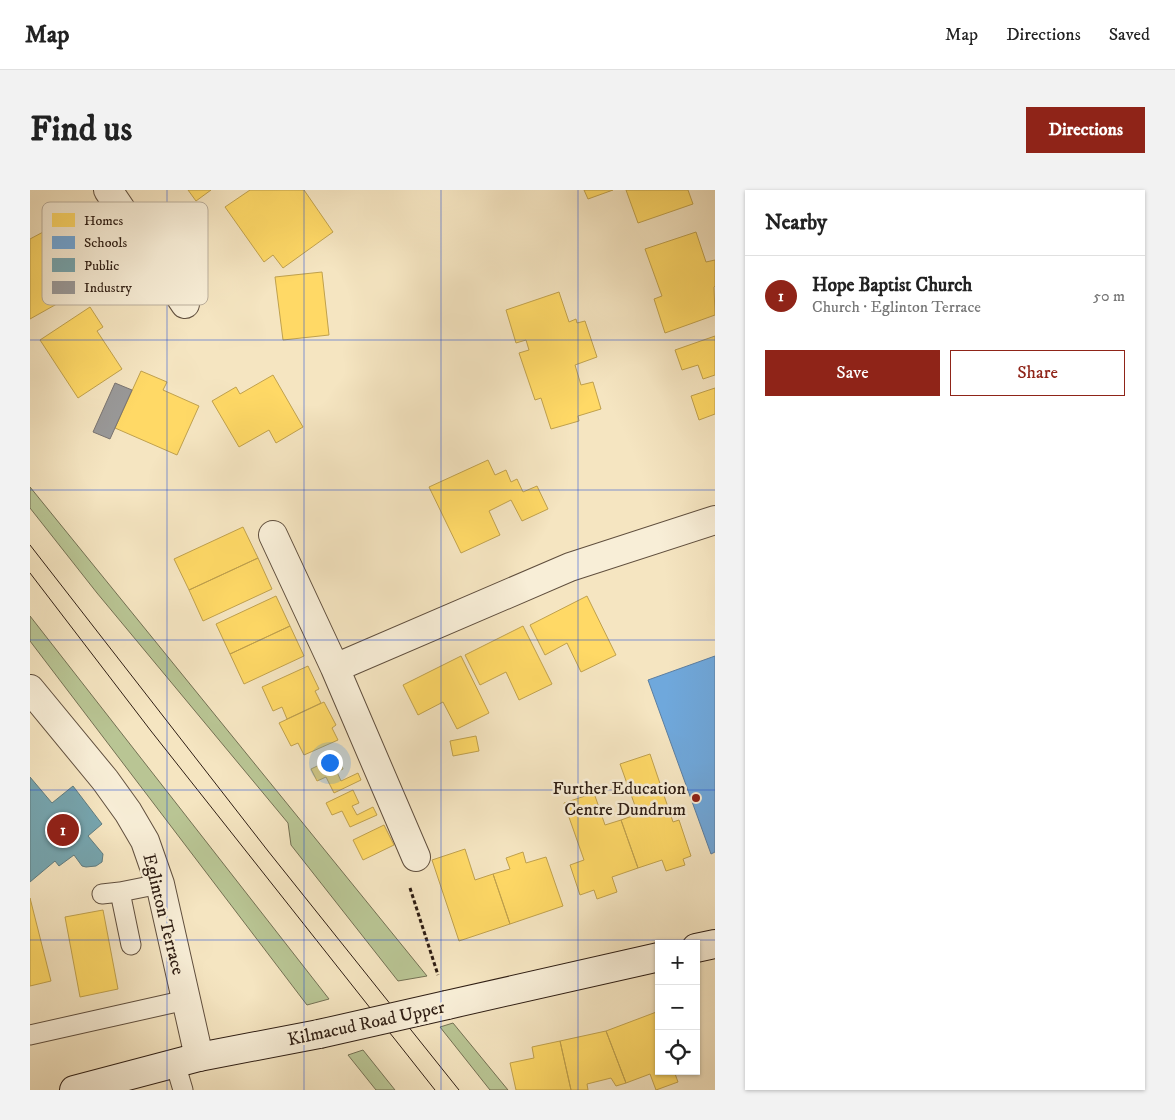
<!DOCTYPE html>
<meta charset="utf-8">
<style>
:root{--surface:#fff;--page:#f2f2f2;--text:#222;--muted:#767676;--line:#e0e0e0;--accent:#8f2418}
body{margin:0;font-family:"IM FELL DW Pica",serif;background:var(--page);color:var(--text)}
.controls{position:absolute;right:15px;bottom:15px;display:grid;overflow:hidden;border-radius:0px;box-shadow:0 1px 4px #0004}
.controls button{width:45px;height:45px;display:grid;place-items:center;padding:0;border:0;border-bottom:1px solid var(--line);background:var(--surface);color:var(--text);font:25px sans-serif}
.you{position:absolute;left:299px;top:572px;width:18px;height:18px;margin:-12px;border:4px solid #fff;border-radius:50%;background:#1a73e8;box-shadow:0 0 0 8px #1a73e833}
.badge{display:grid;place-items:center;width:32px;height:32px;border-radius:50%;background:var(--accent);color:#fff;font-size:16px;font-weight:700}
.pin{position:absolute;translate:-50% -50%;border:2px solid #fff;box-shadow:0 1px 5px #0006}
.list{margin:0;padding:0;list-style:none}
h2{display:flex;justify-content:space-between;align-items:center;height:65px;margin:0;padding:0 20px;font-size:21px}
h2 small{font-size:16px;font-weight:400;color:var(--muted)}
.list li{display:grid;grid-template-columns:32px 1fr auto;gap:15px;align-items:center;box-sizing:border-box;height:80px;padding:0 20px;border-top:1px solid var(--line)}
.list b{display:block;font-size:19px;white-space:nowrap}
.list p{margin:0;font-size:16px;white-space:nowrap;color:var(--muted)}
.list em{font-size:16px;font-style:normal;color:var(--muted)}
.actions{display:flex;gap:10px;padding:15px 20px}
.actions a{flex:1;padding:11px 0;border:1px solid var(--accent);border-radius:0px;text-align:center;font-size:18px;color:var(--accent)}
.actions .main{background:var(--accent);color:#fff}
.icon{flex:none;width:28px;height:28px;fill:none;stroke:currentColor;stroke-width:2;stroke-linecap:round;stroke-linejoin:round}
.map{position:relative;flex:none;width:685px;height:900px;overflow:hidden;border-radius:0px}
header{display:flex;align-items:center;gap:30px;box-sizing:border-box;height:70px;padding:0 25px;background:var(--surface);border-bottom:1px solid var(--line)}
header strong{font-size:24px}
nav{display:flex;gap:28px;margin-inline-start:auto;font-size:18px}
.intro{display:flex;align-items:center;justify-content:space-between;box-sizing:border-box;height:120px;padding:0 30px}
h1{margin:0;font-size:35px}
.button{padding:12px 22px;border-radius:0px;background:var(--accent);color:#fff;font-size:18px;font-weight:700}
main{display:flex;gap:30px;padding:0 30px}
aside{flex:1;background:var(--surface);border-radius:0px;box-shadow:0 1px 4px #0004}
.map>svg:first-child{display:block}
.green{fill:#b9c594;stroke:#747154}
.homes{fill:#ffd966;stroke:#c0a14d}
.schools{fill:#6fa8dc;stroke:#5c7ea0}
.public{fill:#76a5af;stroke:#607c80}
.industry{fill:#999;stroke:#797471}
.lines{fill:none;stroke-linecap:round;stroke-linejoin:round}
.lane-casing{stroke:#604f3e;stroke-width:21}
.street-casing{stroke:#604f3e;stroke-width:30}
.secondary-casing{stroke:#2e1d13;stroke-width:30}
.path{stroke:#2e1d13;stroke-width:3;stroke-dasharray:4 2.5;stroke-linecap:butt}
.lane{stroke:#f8eed7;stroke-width:19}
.street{stroke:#f8eed7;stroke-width:28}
.secondary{stroke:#f8eed7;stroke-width:28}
.tram{stroke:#2e1d13;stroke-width:1}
.secondary-bridge-casing{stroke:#2e1d13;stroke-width:30;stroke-linecap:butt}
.secondary-bridge{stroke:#f8eed7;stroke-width:28}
.grid{fill:none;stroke:#1d4ed8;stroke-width:1;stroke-opacity:0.55}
.poi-dot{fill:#8f2418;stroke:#f8eed7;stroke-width:2}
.labels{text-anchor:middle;stroke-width:5;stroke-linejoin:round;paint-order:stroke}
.poi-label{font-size:18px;fill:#2e1d13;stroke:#f8eed7;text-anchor:end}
.street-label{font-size:18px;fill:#2e1d13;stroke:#f8eed7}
.key{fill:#f8eed7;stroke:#bbaf9c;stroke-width:1}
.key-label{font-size:14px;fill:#2e1d13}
</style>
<header>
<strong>Map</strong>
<nav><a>Map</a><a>Directions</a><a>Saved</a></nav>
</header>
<div class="intro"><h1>Find us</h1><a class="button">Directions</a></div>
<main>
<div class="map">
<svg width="685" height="900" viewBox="0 0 685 900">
<rect width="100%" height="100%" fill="#f5e5c1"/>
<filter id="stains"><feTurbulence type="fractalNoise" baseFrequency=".004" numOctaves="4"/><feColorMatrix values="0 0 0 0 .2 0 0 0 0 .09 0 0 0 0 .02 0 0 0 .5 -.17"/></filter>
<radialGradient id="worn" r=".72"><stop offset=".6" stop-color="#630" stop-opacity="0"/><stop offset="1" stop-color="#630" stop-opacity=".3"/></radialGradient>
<path class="green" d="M 0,297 L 397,786 L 368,791 L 261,655 L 258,633 L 67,403 L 0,318 Z
M 0,426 L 299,809 L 277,815 L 0,451 Z
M 423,833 L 478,900 L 460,900 L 410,837 Z
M 333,860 L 365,900 L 346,900 L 318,865 Z"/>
<path class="homes" d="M 158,0 L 181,0 L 166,11 Z
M 220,0 L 274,0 L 303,42 L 253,78 L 243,65 L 234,72 L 195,17 Z
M 554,0 L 583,0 L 558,9 Z
M 596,0 L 658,0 L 663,14 L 608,33 Z
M 15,41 L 29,66 L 21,70 L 41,106 L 0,129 L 0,49 Z
M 666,42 L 676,72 L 685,70 L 685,96 L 684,97 L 685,125 L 635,143 L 624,109 L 632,106 L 615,59 Z
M 292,82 L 299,145 L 253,150 L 245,87 Z
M 529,102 L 539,132 L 546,129 L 547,133 L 555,131 L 567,167 L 545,175 L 551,195 L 563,192 L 571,219 L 548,226 L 549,231 L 521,239 L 511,208 L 505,210 L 489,163 L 499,160 L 496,150 L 486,153 L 476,120 Z
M 60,117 L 73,137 L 67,141 L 92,179 L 48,208 L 10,150 Z
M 685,146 L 685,185 L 673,189 L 668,175 L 652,180 L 645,160 Z
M 111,181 L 137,192 L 133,200 L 169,216 L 147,265 L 85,238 Z
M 243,185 L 273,237 L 246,253 L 239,240 L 209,257 L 182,211 L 206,197 L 210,204 Z
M 685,198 L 685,224 L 669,230 L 661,206 Z
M 458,270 L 465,285 L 476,280 L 481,292 L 487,289 L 493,302 L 507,296 L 518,319 L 492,331 L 481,310 L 459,321 L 470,345 L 431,363 L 399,297 Z
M 213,337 L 228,368 L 159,400 L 144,369 Z
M 228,368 L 242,399 L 173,431 L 159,400 Z
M 246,406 L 260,436 L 200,464 L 186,434 Z
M 557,406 L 586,465 L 551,482 L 537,453 L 515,465 L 500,435 Z
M 260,436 L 274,466 L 214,494 L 200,464 Z
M 493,436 L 522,494 L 489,510 L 476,482 L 450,495 L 435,465 Z
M 431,466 L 459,523 L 427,539 L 413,512 L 388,525 L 373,495 Z
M 278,476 L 289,499 L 285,501 L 291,513 L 257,529 L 252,517 L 243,521 L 232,497 Z
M 294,512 L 306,535 L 302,538 L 308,550 L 274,565 L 268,553 L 261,556 L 249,533 Z
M 446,546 L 449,561 L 423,566 L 420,551 Z
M 620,564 L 643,632 L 649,630 L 661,666 L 653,669 L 655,675 L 636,681 L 632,670 L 608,678 L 591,630 L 608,624 L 590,574 Z
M 308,566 L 313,579 L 307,582 L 311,591 L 328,583 L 331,590 L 304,603 L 296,587 L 287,591 L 281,579 Z
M 323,600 L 329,613 L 322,616 L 327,625 L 343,617 L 347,625 L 320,637 L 312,621 L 302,625 L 296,613 Z
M 564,603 L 575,635 L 591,630 L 608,678 L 582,687 L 587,702 L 567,709 L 564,700 L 550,705 L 540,675 L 554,670 L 534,613 Z
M 354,635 L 364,655 L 333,670 L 323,650 Z
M 435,659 L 445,690 L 463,684 L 480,734 L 429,751 L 402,670 Z
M 493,662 L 496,673 L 516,667 L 533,716 L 480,734 L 463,684 L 480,679 L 476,668 Z
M 0,708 L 21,791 L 0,796 Z
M 73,720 L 88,799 L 50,807 L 35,727 Z
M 629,821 L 629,881 L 644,881 L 648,892 L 626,900 L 620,884 L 596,893 L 576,841 Z
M 576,841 L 596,893 L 586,896 L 581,888 L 557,894 L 558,900 L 541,900 L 530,851 Z
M 530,851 L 541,900 L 486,900 L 480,873 L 504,868 L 502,857 Z"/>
<path class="schools" d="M 685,466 L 685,662 L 681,664 L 618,490 Z"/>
<path class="public" d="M 0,587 L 22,613 L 43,596 L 72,634 L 58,646 L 73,664 L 72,672 L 66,676 L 56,677 L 52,676 L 44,665 L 29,676 L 25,671 L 0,692 Z"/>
<path class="industry" d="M 85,193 L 102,200 L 80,249 L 63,242 Z"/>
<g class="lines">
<defs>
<path id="lane" d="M 72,704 L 90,702
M 101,755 L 90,702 L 130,694
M 0,845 L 156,810
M 145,873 L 153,900"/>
<path id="street" d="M 78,0 L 155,114
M 243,345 L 305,478 L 386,667
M 305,478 L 540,377 L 685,330
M 0,499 L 75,590 L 98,622 L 115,651 L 130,694 L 169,867"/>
<path id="secondary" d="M 666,758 L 685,754
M 417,815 L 629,767
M 44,900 L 169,867 L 289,844"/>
</defs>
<use href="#lane" class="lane-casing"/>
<use href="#street" class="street-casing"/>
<use href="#secondary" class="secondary-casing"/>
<path class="path" d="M 380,698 L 408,785"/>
<use href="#lane" class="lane"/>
<use href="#street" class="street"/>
<use href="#secondary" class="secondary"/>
<path class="tram" d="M 0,355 L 238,661 L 429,900
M 0,383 L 121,541 L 405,900"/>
<defs>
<path id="secondary-bridge" d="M 289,844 L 417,815"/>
</defs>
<use href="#secondary-bridge" class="secondary-bridge-casing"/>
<use href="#secondary-bridge" class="secondary-bridge"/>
</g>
<path class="grid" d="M 137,0 L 137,900M 274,0 L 274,900M 411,0 L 411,900M 548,0 L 548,900M 0,150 L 685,150M 0,300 L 685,300M 0,450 L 685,450M 0,600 L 685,600M 0,750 L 685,750"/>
<circle class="poi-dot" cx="666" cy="608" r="5"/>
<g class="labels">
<g class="poi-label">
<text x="656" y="604">Further Education<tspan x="656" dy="21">Centre Dundrum</tspan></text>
</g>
<g class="street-label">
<text transform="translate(134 724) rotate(76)" y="6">Eglinton Terrace</text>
<text transform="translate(336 833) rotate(-12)" y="6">Kilmacud Road Upper</text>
</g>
</g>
<rect x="12" y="12" width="166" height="103" rx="8" class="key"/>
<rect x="22" y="23" width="23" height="14" fill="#ffd966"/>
<rect x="22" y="46" width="23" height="13" fill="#6fa8dc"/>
<rect x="22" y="68" width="23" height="14" fill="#76a5af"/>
<rect x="22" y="91" width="23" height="13" fill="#999"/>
<g class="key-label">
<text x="54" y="35">Homes</text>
<text x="54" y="57">Schools</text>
<text x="54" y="80">Public</text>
<text x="54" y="102">Industry</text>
</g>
<rect width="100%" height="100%" filter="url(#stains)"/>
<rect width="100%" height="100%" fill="url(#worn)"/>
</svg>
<div class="controls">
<button>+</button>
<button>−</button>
<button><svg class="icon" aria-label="locate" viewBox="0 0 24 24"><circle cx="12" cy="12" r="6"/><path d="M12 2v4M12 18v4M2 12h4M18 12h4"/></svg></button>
</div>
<div class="you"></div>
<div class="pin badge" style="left:33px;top:640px">1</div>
</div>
<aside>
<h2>Nearby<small></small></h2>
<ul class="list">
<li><span class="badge">1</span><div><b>Hope Baptist Church</b><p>Church · Eglinton Terrace</p></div><em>50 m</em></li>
</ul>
<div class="actions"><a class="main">Save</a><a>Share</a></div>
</aside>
</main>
